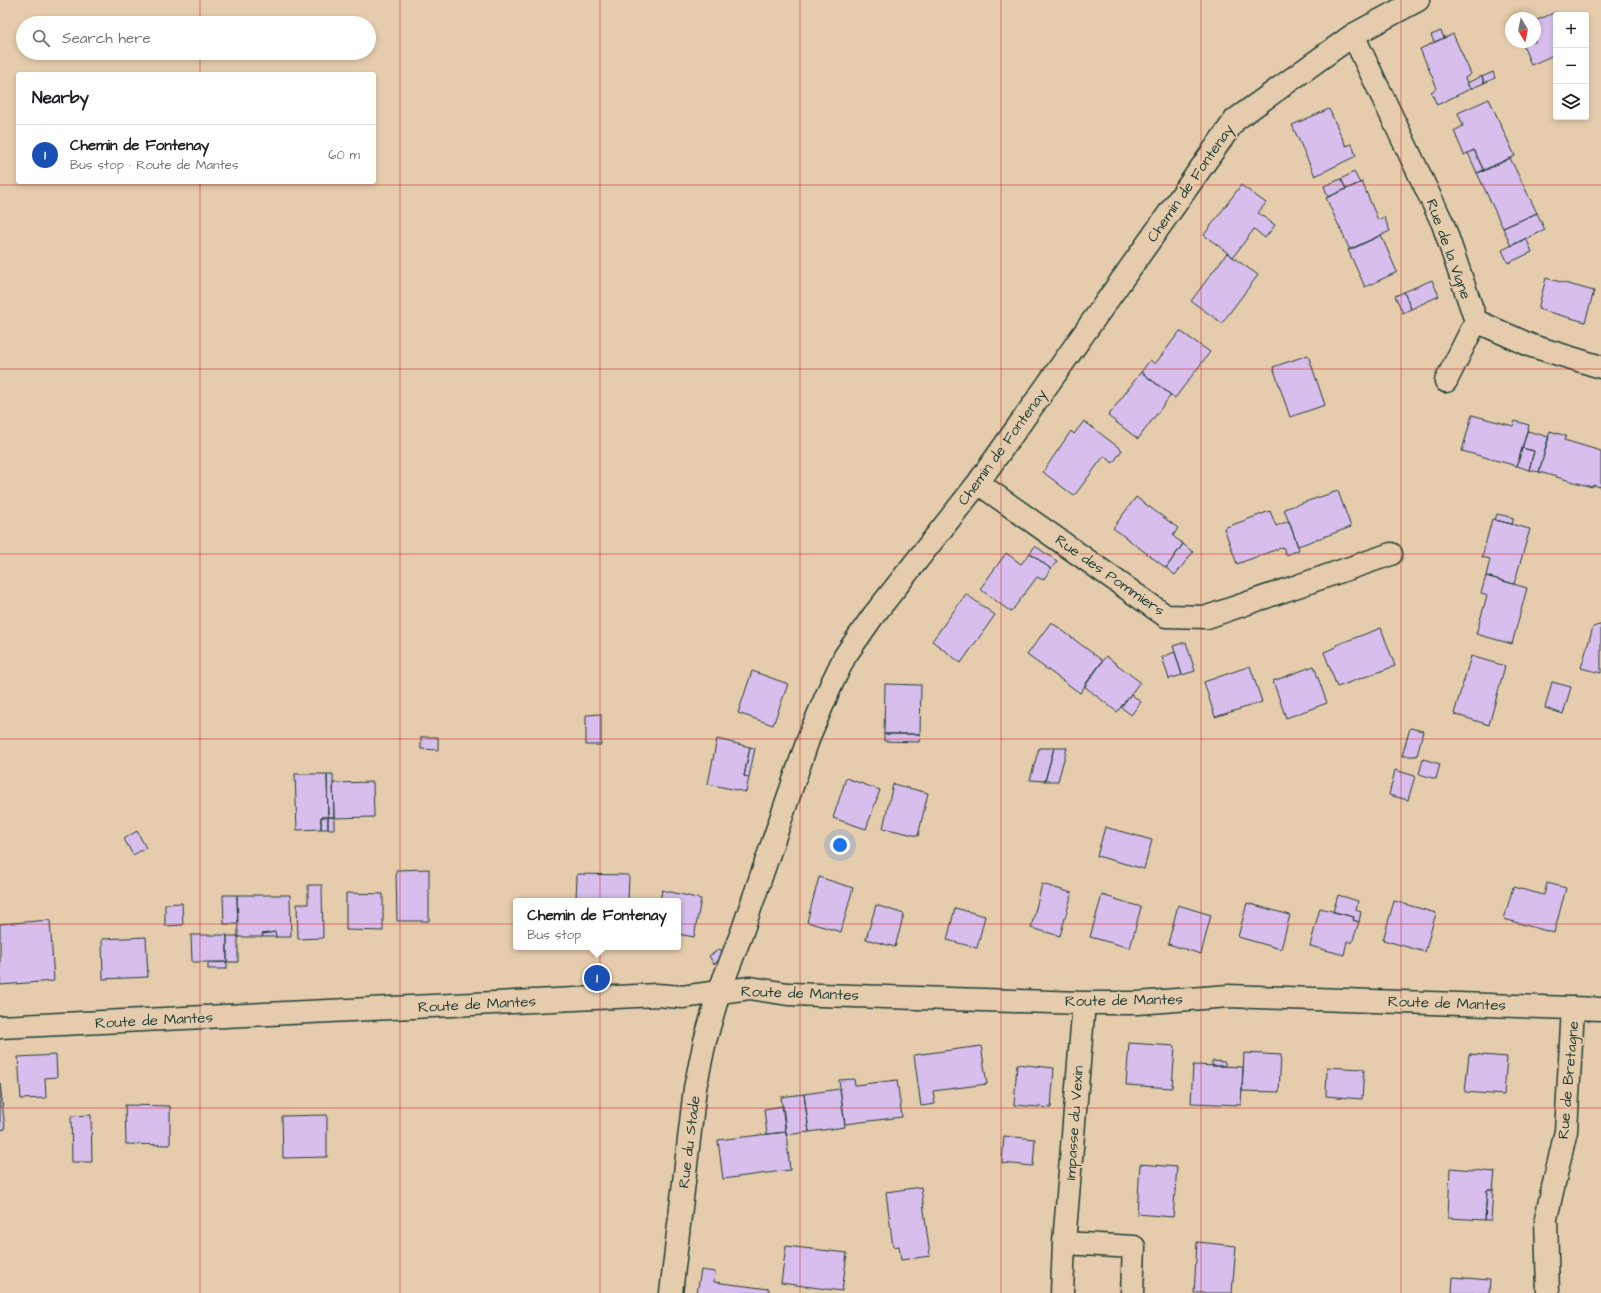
<!DOCTYPE html>
<meta charset="utf-8">
<style>
:root{--surface:#fff;--page:#f2f2f2;--text:#202124;--muted:#757577;--line:#e0e0e0;--accent:#d93025}
body{margin:0;font-family:"Architects Daughter",sans-serif;background:var(--page);color:var(--text)}
.controls{position:absolute;right:12px;top:12px;display:grid;overflow:hidden;border-radius:4px;box-shadow:0 2px 6px #0003}
.controls button{width:36px;height:36px;display:grid;place-items:center;padding:0;border:0;border-bottom:1px solid var(--line);background:var(--surface);color:var(--text);font:20px sans-serif}
.compass{position:absolute;left:1505px;top:12px;width:36px;height:36px;border-radius:50%;background:var(--surface);box-shadow:0 2px 6px #0003;rotate:170deg}
.you{position:absolute;left:840px;top:845px;width:14px;height:14px;margin:-10px;border:3px solid #fff;border-radius:50%;background:#1a73e8;box-shadow:0 0 0 6px #1a73e833}
.badge{display:grid;place-items:center;width:26px;height:26px;border-radius:50%;background:var(--accent);color:#fff;font-size:13px;font-weight:700}
.pin{position:absolute;translate:-50% -50%;border:2px solid #fff;box-shadow:0 1px 4px #0006}
.popup{position:absolute;left:513px;top:898px;width:168px;height:52px;box-sizing:border-box;display:grid;place-content:center;border-radius:4px;background:var(--surface);filter:drop-shadow(0 1px 3px #0005);font-size:13px;white-space:nowrap;color:var(--muted)}
.popup b{font-size:15px;color:var(--text)}
.popup::after{content:'';position:absolute;left:50%;top:100%;margin-left:-8px;border:8px solid transparent;border-top-color:var(--surface)}
.list{margin:0;padding:0;list-style:none}
h2{display:flex;justify-content:space-between;align-items:center;height:52px;margin:0;padding:0 16px;font-size:17px}
h2 small{font-size:13px;font-weight:400;color:var(--muted)}
.list li{display:grid;grid-template-columns:26px 1fr auto;gap:12px;align-items:center;box-sizing:border-box;height:60px;padding:0 16px;border-top:1px solid var(--line)}
.list b{display:block;font-size:15px;white-space:nowrap}
.list p{margin:0;font-size:13px;white-space:nowrap;color:var(--muted)}
.list em{font-size:13px;font-style:normal;color:var(--muted)}
.icon{flex:none;width:22px;height:22px;fill:none;stroke:currentColor;stroke-width:2;stroke-linecap:round;stroke-linejoin:round}
.map{position:relative;flex:none;width:1601px;height:1293px;overflow:hidden}
.search{position:absolute;background:var(--surface);box-shadow:0 2px 6px #0003;left:16px;top:16px;width:360px;height:44px;display:flex;align-items:center;gap:10px;box-sizing:border-box;padding:0 14px;border-radius:22px;color:var(--muted);font-size:15px}
.panel{position:absolute;background:var(--surface);box-shadow:0 2px 6px #0003;left:16px;top:72px;width:360px;height:112px;border-radius:4px}
.map>svg:first-child{display:block}
.building{fill:#d7beed;stroke:#1f3d34}
.lines{fill:none;stroke-linecap:round;stroke-linejoin:round}
.minor-casing{stroke:#1f3d34;stroke-width:25}
.minor{stroke:#e5ccad;stroke-width:22}
.grid{fill:none;stroke:#d62828;stroke-width:1;stroke-opacity:0.55}
.labels{text-anchor:middle;stroke-width:3.5;stroke-linejoin:round;paint-order:stroke}
.street-label{font-size:15px;fill:#1f3d34;stroke:#e5ccad}
</style>
<div class="map">
<svg width="1601" height="1293" viewBox="0 0 1601 1293">
<rect width="100%" height="100%" fill="#e5ccad"/>
<filter id="ink" filterUnits="userSpaceOnUse"><feTurbulence type="fractalNoise" baseFrequency=".025" numOctaves="2"/><feDisplacementMap in="SourceGraphic" scale="8" xChannelSelector="R" yChannelSelector="G"/><feConvolveMatrix kernelMatrix="1 2 1 2 8 2 1 2 1" color-interpolation-filters="sRGB"/></filter>
<g filter="url(#ink)">
<path class="building" d="M 1556,12 L 1557,15 L 1556,15 L 1556,54 L 1531,65 L 1522,42 L 1535,42 L 1535,21 Z
M 1441,31 L 1444,38 L 1434,42 L 1431,35 Z
M 1453,34 L 1471,74 L 1465,78 L 1470,89 L 1437,105 L 1431,92 L 1437,88 L 1420,49 Z
M 1493,72 L 1495,78 L 1484,83 L 1482,77 Z
M 1482,76 L 1484,83 L 1470,89 L 1467,83 Z
M 1489,99 L 1515,156 L 1484,171 L 1474,150 L 1464,155 L 1454,131 L 1463,126 L 1458,113 Z
M 1329,109 L 1346,146 L 1352,144 L 1356,156 L 1315,176 L 1292,125 Z
M 1474,150 L 1484,171 L 1477,173 L 1468,153 Z
M 1510,158 L 1537,213 L 1503,228 L 1477,173 Z
M 1354,172 L 1360,183 L 1346,189 L 1341,179 Z
M 1341,179 L 1346,189 L 1328,197 L 1324,186 Z
M 1362,182 L 1378,220 L 1384,217 L 1390,231 L 1350,250 L 1326,198 Z
M 1241,185 L 1266,203 L 1258,213 L 1275,225 L 1265,238 L 1254,229 L 1233,257 L 1204,235 Z
M 1537,213 L 1545,230 L 1511,246 L 1503,228 Z
M 1381,235 L 1397,272 L 1365,287 L 1348,250 Z
M 1526,238 L 1532,252 L 1508,263 L 1502,250 Z
M 1227,253 L 1258,275 L 1222,323 L 1191,301 Z
M 1546,278 L 1594,291 L 1585,322 L 1538,309 Z
M 1432,280 L 1439,296 L 1411,309 L 1404,292 Z
M 1404,292 L 1411,309 L 1403,313 L 1395,296 Z
M 1180,331 L 1210,352 L 1175,398 L 1141,372 L 1150,360 L 1155,364 Z
M 1308,355 L 1325,405 L 1290,417 L 1273,367 Z
M 1141,372 L 1171,395 L 1138,439 L 1108,416 Z
M 1472,415 L 1513,426 L 1515,421 L 1529,425 L 1517,466 L 1462,451 Z
M 1084,421 L 1122,450 L 1113,463 L 1104,456 L 1074,496 L 1043,472 L 1071,431 L 1074,434 Z
M 1527,431 L 1549,437 L 1539,472 L 1529,470 L 1534,451 L 1522,448 Z
M 1550,431 L 1566,436 L 1564,440 L 1601,451 L 1601,487 L 1593,485 L 1592,487 L 1539,472 Z
M 1522,448 L 1534,451 L 1529,470 L 1517,466 Z
M 1338,491 L 1351,527 L 1298,546 L 1284,509 Z
M 1136,497 L 1178,528 L 1173,536 L 1183,544 L 1166,568 L 1113,528 Z
M 1270,511 L 1276,526 L 1289,521 L 1299,550 L 1286,555 L 1283,547 L 1237,564 L 1224,528 Z
M 1497,514 L 1514,518 L 1512,524 L 1495,520 Z
M 1492,519 L 1530,529 L 1514,584 L 1486,576 L 1490,559 L 1482,557 Z
M 1183,544 L 1193,552 L 1175,575 L 1166,568 Z
M 1035,546 L 1057,561 L 1051,569 L 1030,553 Z
M 1006,553 L 1021,564 L 1030,553 L 1051,569 L 1043,580 L 1037,577 L 1011,612 L 980,589 Z
M 1486,576 L 1527,588 L 1512,644 L 1476,634 L 1487,596 L 1481,593 Z
M 966,594 L 995,615 L 961,663 L 932,641 Z
M 1051,622 L 1103,661 L 1080,693 L 1027,655 Z
M 1599,625 L 1601,625 L 1601,673 L 1581,668 L 1593,627 Z
M 1381,628 L 1395,666 L 1337,687 L 1324,652 L 1336,647 L 1336,645 Z
M 1186,642 L 1195,671 L 1182,675 L 1173,646 Z
M 1175,652 L 1182,675 L 1169,679 L 1162,657 Z
M 1106,656 L 1140,682 L 1117,712 L 1084,686 Z
M 1471,656 L 1505,666 L 1489,725 L 1454,714 Z
M 1250,666 L 1262,702 L 1215,717 L 1204,682 Z
M 1314,666 L 1327,703 L 1286,718 L 1273,681 Z
M 752,671 L 788,684 L 773,725 L 738,713 Z
M 1552,682 L 1571,687 L 1563,714 L 1545,708 Z
M 885,684 L 921,685 L 920,734 L 884,734 Z
M 1131,694 L 1141,702 L 1131,715 L 1121,707 Z
M 601,714 L 601,745 L 586,745 L 586,715 Z
M 1410,728 L 1423,731 L 1417,756 L 1402,756 Z
M 884,734 L 920,734 L 919,742 L 884,741 Z
M 421,737 L 438,737 L 438,750 L 421,749 Z
M 717,739 L 750,747 L 744,776 L 749,777 L 746,792 L 708,784 Z
M 750,747 L 755,748 L 749,777 L 744,776 Z
M 1039,748 L 1054,748 L 1045,781 L 1030,780 Z
M 1054,748 L 1067,748 L 1058,781 L 1045,781 Z
M 1423,759 L 1440,764 L 1436,779 L 1419,774 Z
M 1395,770 L 1415,776 L 1408,800 L 1389,795 Z
M 295,774 L 327,774 L 328,817 L 321,817 L 321,829 L 297,830 Z
M 327,774 L 333,774 L 334,817 L 328,817 Z
M 846,778 L 880,790 L 866,829 L 833,818 Z
M 373,782 L 374,817 L 334,818 L 333,783 Z
M 893,784 L 928,793 L 918,836 L 883,828 Z
M 321,817 L 328,817 L 328,829 L 321,829 Z
M 328,817 L 334,817 L 334,829 L 328,829 Z
M 1105,827 L 1152,840 L 1144,869 L 1097,856 Z
M 137,831 L 146,848 L 133,855 L 124,839 Z
M 429,869 L 429,921 L 397,921 L 396,870 Z
M 577,874 L 629,875 L 628,901 L 576,901 Z
M 819,877 L 853,888 L 841,932 L 807,922 Z
M 1547,883 L 1566,888 L 1554,933 L 1504,919 L 1513,887 L 1544,895 Z
M 1042,884 L 1072,893 L 1060,936 L 1031,928 Z
M 308,885 L 322,885 L 323,938 L 298,939 L 297,904 L 308,904 Z
M 662,890 L 701,899 L 694,937 L 678,934 L 678,901 L 660,901 Z
M 346,893 L 383,894 L 383,931 L 346,930 Z
M 223,895 L 237,895 L 238,924 L 224,924 Z
M 237,895 L 290,895 L 291,937 L 276,937 L 275,932 L 262,934 L 263,937 L 238,937 Z
M 1102,895 L 1141,907 L 1130,948 L 1090,937 Z
M 1338,895 L 1358,901 L 1356,910 L 1361,912 L 1359,922 L 1353,920 L 1354,917 L 1333,912 Z
M 1394,901 L 1436,913 L 1425,952 L 1383,940 Z
M 182,903 L 183,925 L 165,926 L 165,904 Z
M 1247,903 L 1290,915 L 1281,949 L 1238,937 Z
M 876,905 L 904,914 L 895,947 L 866,939 Z
M 1178,905 L 1211,915 L 1201,954 L 1168,944 Z
M 955,908 L 985,916 L 977,948 L 947,940 Z
M 1320,908 L 1354,917 L 1353,920 L 1359,922 L 1352,943 L 1347,941 L 1344,955 L 1310,946 Z
M 50,920 L 54,981 L 0,985 L 0,924 Z
M 275,932 L 276,937 L 263,937 L 262,934 Z
M 191,935 L 227,935 L 227,962 L 192,962 Z
M 227,936 L 238,936 L 238,962 L 227,962 Z
M 146,937 L 148,977 L 103,979 L 102,939 Z
M 720,949 L 724,956 L 714,964 L 709,956 Z
M 227,962 L 227,969 L 208,969 L 208,963 Z
M 1129,1043 L 1175,1046 L 1172,1088 L 1126,1085 Z
M 981,1046 L 987,1084 L 933,1091 L 935,1104 L 921,1106 L 914,1055 Z
M 1244,1053 L 1281,1055 L 1279,1092 L 1242,1091 Z
M 1469,1054 L 1507,1057 L 1504,1095 L 1465,1092 Z
M 56,1055 L 57,1077 L 45,1078 L 46,1098 L 21,1099 L 18,1057 Z
M 1212,1061 L 1225,1062 L 1225,1066 L 1212,1066 Z
M 1017,1064 L 1054,1068 L 1051,1108 L 1014,1105 Z
M 1193,1065 L 1243,1067 L 1241,1105 L 1191,1103 Z
M 1327,1067 L 1364,1069 L 1362,1099 L 1326,1096 Z
M 854,1079 L 855,1085 L 897,1080 L 902,1117 L 845,1124 L 839,1080 Z
M 0,1083 L 5,1129 L 0,1130 Z
M 840,1089 L 845,1127 L 809,1132 L 804,1094 Z
M 804,1094 L 809,1132 L 786,1135 L 781,1097 Z
M 125,1105 L 170,1106 L 170,1145 L 126,1144 Z
M 783,1106 L 786,1132 L 767,1134 L 764,1109 Z
M 91,1115 L 92,1162 L 72,1162 L 71,1116 Z
M 327,1115 L 327,1157 L 283,1158 L 282,1116 Z
M 786,1132 L 790,1170 L 723,1179 L 718,1140 Z
M 1004,1136 L 1035,1139 L 1033,1166 L 1002,1163 Z
M 1140,1164 L 1177,1167 L 1173,1217 L 1137,1214 Z
M 1450,1168 L 1495,1172 L 1493,1190 L 1487,1190 L 1485,1220 L 1448,1218 Z
M 921,1187 L 930,1256 L 901,1260 L 899,1246 L 893,1247 L 886,1192 Z
M 1487,1190 L 1493,1190 L 1491,1220 L 1485,1220 Z
M 1197,1242 L 1236,1246 L 1232,1293 L 1194,1293 Z
M 786,1246 L 847,1253 L 842,1291 L 781,1283 Z
M 701,1270 L 715,1272 L 714,1282 L 769,1289 L 769,1293 L 697,1293 Z
M 1453,1277 L 1490,1280 L 1489,1293 L 1452,1293 Z"/>
<g class="lines">
<defs>
<path id="minor" d="M 1353,35 L 1443,224 L 1476,321 L 1532,346 L 1601,367
M 1446,381 L 1476,321
M 978,483 L 1166,616 L 1207,617 L 1391,554
M 0,1027 L 657,995 L 682,997 L 750,988 L 788,994 L 1084,1003 L 1137,1003 L 1229,996 L 1601,1009
M 1064,1243 L 1084,1003
M 671,1293 L 695,1088 L 705,1041 L 719,992 L 742,932 L 810,734 L 832,683 L 845,656 L 873,616 L 978,483 L 1235,120 L 1353,35 L 1418,0
M 1062,1293 L 1064,1243 L 1134,1247 L 1132,1293
M 1548,1293 L 1546,1218 L 1566,1131 L 1573,1008"/>
</defs>
<use href="#minor" class="minor-casing"/>
<use href="#minor" class="minor"/>
</g>
</g>
<path class="grid" d="M 200,0 L 200,23M 400,0 L 400,1293M 600,0 L 600,1293M 800,0 L 800,1293M 1001,0 L 1001,1293M 1201,0 L 1201,1293M 1401,0 L 1401,1293M 200,53 L 200,74M 200,182 L 200,1293M 0,185 L 1601,185M 0,369 L 1601,369M 0,554 L 1601,554M 0,739 L 1601,739M 0,924 L 1601,924M 0,1108 L 1601,1108"/>
<g class="labels">
<g class="street-label">
<text transform="translate(1190 183) rotate(-55)" y="5">Chemin de Fontenay</text>
<text transform="translate(1449 249) rotate(70)" y="5">Rue de la Vigne</text>
<text transform="translate(1002 447) rotate(-54)" y="5">Chemin de Fontenay</text>
<text transform="translate(1110 575) rotate(35)" y="5">Rue des Pommiers</text>
<text transform="translate(800 993) rotate(2)" y="5">Route de Mantes</text>
<text transform="translate(1124 1000) rotate(-1)" y="5">Route de Mantes</text>
<text transform="translate(1447 1003) rotate(2)" y="5">Route de Mantes</text>
<text transform="translate(477 1004) rotate(-3)" y="5">Route de Mantes</text>
<text transform="translate(154 1020) rotate(-3)" y="5">Route de Mantes</text>
<text transform="translate(1568 1080) rotate(-85)" y="5">Rue de Bretagne</text>
<text transform="translate(1074 1123) rotate(-86)" y="5">Impasse du Vexin</text>
<text transform="translate(689 1142) rotate(-83)" y="5">Rue du Stade</text>
</g>
</g>
</svg>
<div class="controls">
<button>+</button>
<button>−</button>
<button><svg class="icon" aria-label="layers" viewBox="0 0 24 24"><path d="M12 4l9 5-9 5-9-5zM3 14l9 5 9-5"/></svg></button>
</div>
<svg class="compass" viewBox="-18 -18 36 36"><path d="M0-13l5 13h-10z" fill="#e53935"/><path d="M0 13l5-13h-10z" fill="#757577"/></svg>
<div class="you"></div>
<div class="pin badge" style="left:597px;top:978px;background:#1a4fb4">1</div>
<div class="popup"><b>Chemin de Fontenay</b>Bus stop</div>
<div class="search"><svg class="icon" aria-label="search" viewBox="0 0 24 24"><circle cx="10" cy="10" r="6"/><path d="M15 15l6 6"/></svg>Search here</div>
<section class="panel">
<h2>Nearby<small></small></h2>
<ul class="list">
<li><span class="badge" style="background:#1a4fb4">1</span><div><b>Chemin de Fontenay</b><p>Bus stop · Route de Mantes</p></div><em>60 m</em></li>
</ul>
</section>
</div>
